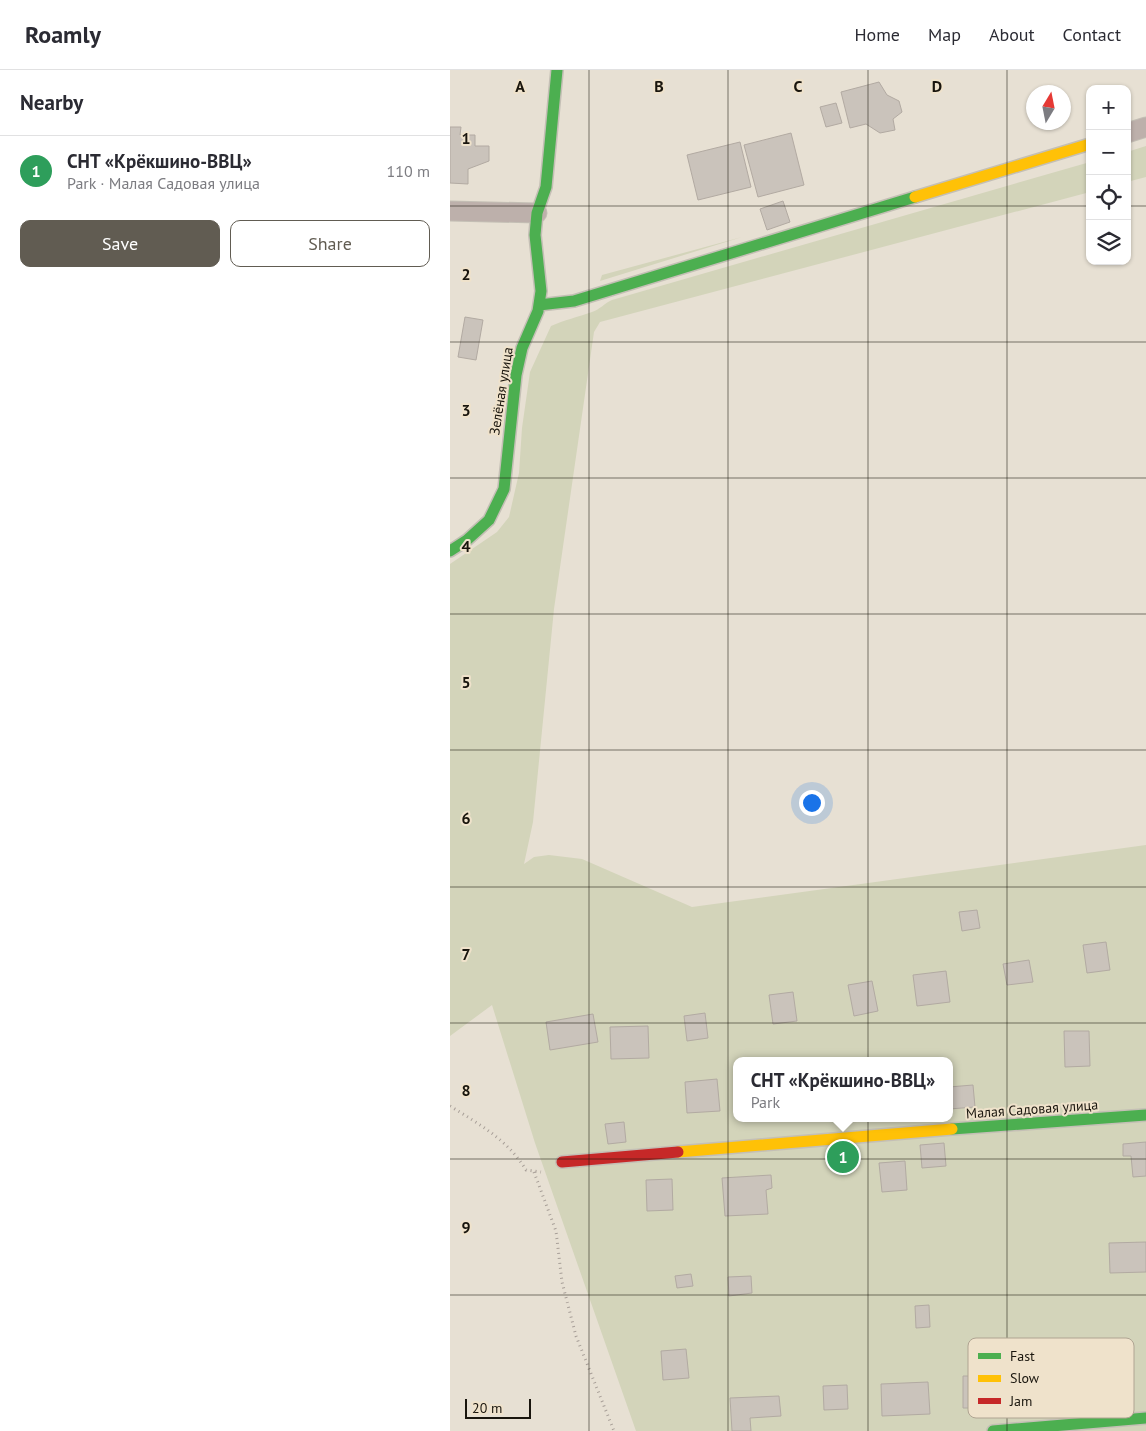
<!DOCTYPE html>
<meta charset="utf-8">
<style>
:root{--surface:#fff;--page:#f7f7f7;--text:#2b2b33;--muted:#7c7c81;--line:#e1e1e2;--accent:#615c52}
body{margin:0;font-family:"PT Sans",sans-serif;background:var(--page);color:var(--text)}
.controls{position:absolute;right:15px;top:15px;display:grid;overflow:hidden;border-radius:10px;box-shadow:0 1px 4px #0004}
.controls button{width:45px;height:45px;display:grid;place-items:center;padding:0;border:0;border-bottom:1px solid var(--line);background:var(--surface);color:var(--text);font:25px sans-serif}
.compass{position:absolute;left:576px;top:15px;width:45px;height:45px;border-radius:50%;background:var(--surface);box-shadow:0 1px 4px #0004;rotate:10deg}
.scale{position:absolute;left:15px;bottom:12px;width:66px;box-sizing:border-box;padding-left:5px;border:2px solid #19150d;border-top:0;font-size:14px;line-height:18px;white-space:nowrap;color:#19150d;-webkit-text-stroke:4px #efe2cb;paint-order:stroke}
.you{position:absolute;left:361px;top:732px;width:18px;height:18px;margin:-12px;border:4px solid #fff;border-radius:50%;background:#1a73e8;box-shadow:0 0 0 8px #1a73e833}
.badge{display:grid;place-items:center;width:32px;height:32px;border-radius:50%;background:var(--accent);color:#fff;font-size:16px;font-weight:700}
.pin{position:absolute;translate:-50% -50%;border:2px solid #fff;box-shadow:0 1px 5px #0006}
.popup{position:absolute;left:283px;top:987px;width:220px;height:65px;box-sizing:border-box;display:grid;place-content:center;border-radius:10px;background:var(--surface);filter:drop-shadow(0 1px 4px #0005);font-size:16px;white-space:nowrap;color:var(--muted)}
.popup b{font-size:19px;color:var(--text)}
.popup::after{content:'';position:absolute;left:50%;top:100%;margin-left:-10px;border:10px solid transparent;border-top-color:var(--surface)}
.list{margin:0;padding:0;list-style:none}
h2{display:flex;justify-content:space-between;align-items:center;height:65px;margin:0;padding:0 20px;font-size:21px}
h2 small{font-size:16px;font-weight:400;color:var(--muted)}
.list li{display:grid;grid-template-columns:32px 1fr auto;gap:15px;align-items:center;box-sizing:border-box;height:70px;padding:0 20px;border-top:1px solid var(--line)}
.list b{display:block;font-size:19px;white-space:nowrap}
.list p{margin:0;font-size:16px;white-space:nowrap;color:var(--muted)}
.list em{font-size:16px;font-style:normal;color:var(--muted)}
.actions{display:flex;gap:10px;padding:15px 20px}
.actions a{flex:1;padding:11px 0;border:1px solid var(--accent);border-radius:10px;text-align:center;font-size:18px;color:var(--accent)}
.actions .main{background:var(--accent);color:#fff}
.icon{flex:none;width:28px;height:28px;fill:none;stroke:currentColor;stroke-width:2;stroke-linecap:round;stroke-linejoin:round}
.map{position:relative;flex:none;width:696px;height:1361px;overflow:hidden}
header{display:flex;align-items:center;gap:30px;box-sizing:border-box;height:70px;padding:0 25px;background:var(--surface);border-bottom:1px solid var(--line)}
header strong{font-size:24px}
nav{display:flex;gap:28px;margin-inline-start:auto;font-size:18px}
main{display:flex}
aside{flex:1;background:var(--surface)}
.map>svg:first-child{display:block}
.green{fill:#d3d4ba;fill-rule:evenodd}
.building{fill:#cac3bb;stroke:#b2aaa2}
.lines{fill:none;stroke-linecap:round;stroke-linejoin:round}
.street-casing{stroke:#c4bfb5;stroke-width:21}
.fast-casing{stroke:#c4bfb5;stroke-width:14}
.slow-casing{stroke:#c4bfb5;stroke-width:14}
.jam-casing{stroke:#c4bfb5;stroke-width:14}
.path{stroke:#a89f98;stroke-width:3;stroke-dasharray:1 4;stroke-linecap:butt}
.street{stroke:#bdb0ab;stroke-width:19}
.fast{stroke:#4caf50;stroke-width:11}
.slow{stroke:#ffc107;stroke-width:11}
.jam{stroke:#c62828;stroke-width:11}
.grid{fill:none;stroke:#19150d;stroke-width:1;stroke-opacity:0.55}
.labels{text-anchor:middle;stroke-width:4;stroke-linejoin:round;paint-order:stroke}
.street-label{font-size:14px;fill:#19150d;stroke:#efe2cb}
.key{fill:#efe2cb;stroke:#afa492;stroke-width:1}
.key-label{font-size:14px;fill:#19150d}
.grid-label{font-size:16px;text-anchor:middle;font-weight:bold;fill:#19150d;stroke:#efe2cb;stroke-width:4;stroke-linejoin:round;paint-order:stroke}
</style>
<header>
<strong>Roamly</strong>
<nav><a>Home</a><a>Map</a><a>About</a><a>Contact</a></nav>
</header>
<main>
<aside>
<h2>Nearby<small></small></h2>
<ul class="list">
<li><span class="badge" style="background:#2e9e5b">1</span><div><b>СНТ «Крёкшино-ВВЦ»</b><p>Park · Малая Садовая улица</p></div><em>110 m</em></li>
</ul>
<div class="actions"><a class="main">Save</a><a>Share</a></div>
</aside>
<div class="map">
<svg width="696" height="1361" viewBox="0 0 696 1361">
<rect width="100%" height="100%" fill="#e7e0d3"/>
<path class="green" d="M 696,76 L 696,107 L 677,112 L 677,82 Z
M 640,92 L 640,122 L 150,252 L 144,262 L 104,539 L 83,752 L 74,794 L 84,787 L 99,785 L 132,789 L 242,837 L 696,775 L 696,1361 L 186,1361 L 85,1073 L 42,935 L 0,966 L 0,494 L 47,462 L 59,447 L 69,403 L 72,358 L 80,302 L 101,256 C 114,250 128,247 142,242 C 149,240 155,233 162,230 ZM 287,991 L 499,991 L 499,1048 L 287,1048 Z
M 292,167 L 150,211 L 152,205 Z"/>
<path class="building" d="M 429,12 L 437,25 L 449,31 L 452,42 L 443,49 L 445,60 L 430,63 L 416,54 L 400,58 L 391,22 Z
M 386,33 L 392,53 L 376,57 L 370,37 Z
M 0,57 L 11,57 L 10,65 L 25,65 L 25,76 L 39,76 L 39,91 L 18,99 L 18,114 L 0,113 Z
M 341,63 L 354,115 L 308,127 L 294,75 Z
M 290,72 L 301,117 L 248,130 L 237,85 Z
M 333,131 L 340,152 L 317,160 L 310,139 Z
M 15,247 L 33,250 L 26,290 L 8,287 Z
M 527,840 L 530,858 L 512,861 L 509,842 Z
M 656,872 L 660,900 L 637,903 L 633,875 Z
M 579,890 L 583,912 L 557,915 L 553,894 Z
M 496,901 L 500,932 L 467,936 L 463,905 Z
M 422,911 L 428,941 L 404,946 L 398,915 Z
M 343,922 L 347,951 L 323,954 L 319,925 Z
M 255,943 L 258,968 L 237,971 L 234,946 Z
M 143,944 L 148,972 L 100,980 L 96,952 Z
M 198,956 L 199,988 L 161,989 L 160,957 Z
M 614,961 L 639,961 L 640,996 L 615,997 Z
M 267,1009 L 270,1041 L 237,1043 L 235,1012 Z
M 523,1015 L 525,1037 L 499,1039 L 499,1017 Z
M 174,1052 L 176,1072 L 158,1074 L 155,1054 Z
M 696,1072 L 696,1106 L 683,1107 L 681,1086 L 673,1086 L 673,1074 Z
M 494,1073 L 496,1096 L 472,1098 L 470,1075 Z
M 455,1091 L 457,1120 L 432,1122 L 429,1093 Z
M 321,1105 L 322,1118 L 316,1120 L 318,1144 L 275,1146 L 272,1108 Z
M 222,1109 L 223,1140 L 197,1141 L 196,1110 Z
M 696,1172 L 696,1202 L 660,1203 L 659,1173 Z
M 241,1204 L 243,1216 L 227,1218 L 225,1206 Z
M 301,1206 L 302,1223 L 279,1226 L 278,1207 Z
M 479,1235 L 480,1257 L 466,1258 L 465,1236 Z
M 236,1279 L 239,1308 L 213,1310 L 211,1281 Z
M 595,1300 L 596,1333 L 563,1334 L 562,1301 Z
M 513,1306 L 538,1306 L 539,1338 L 513,1338 Z
M 478,1312 L 480,1344 L 432,1346 L 431,1314 Z
M 397,1315 L 398,1339 L 374,1340 L 373,1316 Z
M 329,1326 L 331,1346 L 300,1348 L 301,1361 L 282,1361 L 280,1328 Z"/>
<g class="lines">
<defs>
<path id="street" d="M 677,63 L 696,57
M 0,141 L 87,143"/>
<path id="fast" d="M 89,235 L 124,231 L 465,127
M 0,481 L 17,470 L 39,450 L 54,419 L 66,305 L 72,278 L 88,241 L 91,221 L 85,165 L 87,143 L 96,117 L 107,0
M 502,1059 L 696,1045
M 543,1361 L 696,1348"/>
<path id="slow" d="M 465,127 L 640,74
M 228,1082 L 502,1059"/>
<path id="jam" d="M 112,1092 L 228,1082"/>
</defs>
<use href="#street" class="street-casing"/>
<use href="#fast" class="fast-casing"/>
<use href="#slow" class="slow-casing"/>
<use href="#jam" class="jam-casing"/>
<path class="path" d="M 0,1036 C 29,1054 58,1070 76,1100 L 91,1102
M 84,1102 L 106,1161 L 112,1212 L 126,1266 L 164,1361"/>
<use href="#street" class="street"/>
<use href="#fast" class="fast"/>
<use href="#slow" class="slow"/>
<use href="#jam" class="jam"/>
</g>
<path class="grid" d="M 139,0 L 139,1361M 278,0 L 278,1361M 418,0 L 418,1361M 557,0 L 557,1361M 0,136 L 640,136M 677,136 L 696,136M 0,272 L 696,272M 0,408 L 696,408M 0,544 L 696,544M 0,680 L 696,680M 0,817 L 696,817M 0,953 L 696,953M 0,1089 L 696,1089M 0,1225 L 696,1225"/>
<g class="labels">
<g class="street-label">
<text transform="translate(51 321) rotate(-81)" y="5">Зелёная улица</text>
<text transform="translate(582 1039) rotate(-4)" y="5">Малая Садовая улица</text>
</g>
</g>
<rect x="518" y="1268" width="166" height="80" rx="8" class="key"/>
<rect x="528" y="1283" width="23" height="6" fill="#4caf50"/>
<rect x="528" y="1305" width="23" height="7" fill="#ffc107"/>
<rect x="528" y="1328" width="23" height="6" fill="#c62828"/>
<g class="key-label">
<text x="560" y="1291">Fast</text>
<text x="560" y="1313">Slow</text>
<text x="560" y="1336">Jam</text>
</g>
<g class="grid-label">
<text x="70" y="22">A</text>
<text x="209" y="22">B</text>
<text x="348" y="22">C</text>
<text x="487" y="22">D</text>
<text x="16" y="74">1</text>
<text x="16" y="210">2</text>
<text x="16" y="346">3</text>
<text x="16" y="482">4</text>
<text x="16" y="618">5</text>
<text x="16" y="754">6</text>
<text x="16" y="890">7</text>
<text x="16" y="1026">8</text>
<text x="16" y="1163">9</text>
</g>
</svg>
<div class="controls">
<button>+</button>
<button>−</button>
<button><svg class="icon" aria-label="locate" viewBox="0 0 24 24"><circle cx="12" cy="12" r="6"/><path d="M12 2v4M12 18v4M2 12h4M18 12h4"/></svg></button>
<button><svg class="icon" aria-label="layers" viewBox="0 0 24 24"><path d="M12 4l9 5-9 5-9-5zM3 14l9 5 9-5"/></svg></button>
</div>
<svg class="compass" viewBox="-18 -18 36 36"><path d="M0-13l5 13h-10z" fill="#e53935"/><path d="M0 13l5-13h-10z" fill="#7c7c81"/></svg>
<div class="scale">20 m</div>
<div class="you"></div>
<div class="pin badge" style="left:393px;top:1087px;background:#2e9e5b">1</div>
<div class="popup"><b>СНТ «Крёкшино-ВВЦ»</b>Park</div>
</div>
</main>
